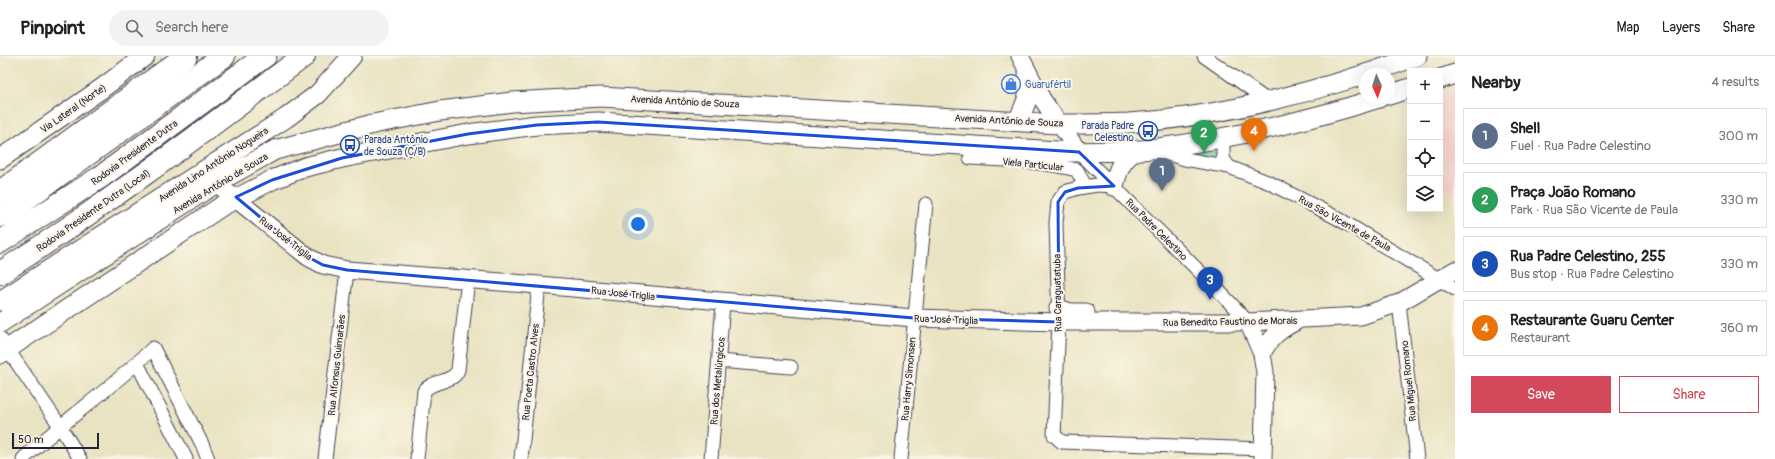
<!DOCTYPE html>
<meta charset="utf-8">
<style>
:root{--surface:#fff;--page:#f2f2f2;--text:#202124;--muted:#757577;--line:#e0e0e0;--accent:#d1495b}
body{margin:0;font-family:Pangolin,sans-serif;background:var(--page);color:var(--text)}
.controls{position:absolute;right:12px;top:12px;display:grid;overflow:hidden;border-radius:0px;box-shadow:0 4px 16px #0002}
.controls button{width:36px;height:36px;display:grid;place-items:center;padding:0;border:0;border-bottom:1px solid var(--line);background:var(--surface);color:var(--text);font:20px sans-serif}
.compass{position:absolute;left:1359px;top:12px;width:36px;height:36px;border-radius:50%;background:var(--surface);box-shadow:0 4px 16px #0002;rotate:177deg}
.scale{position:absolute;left:12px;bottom:10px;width:87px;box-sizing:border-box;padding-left:4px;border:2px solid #22223b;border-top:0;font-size:11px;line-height:14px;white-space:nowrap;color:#22223b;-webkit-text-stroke:3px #fcf5e5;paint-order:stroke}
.you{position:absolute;left:638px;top:168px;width:14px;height:14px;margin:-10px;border:3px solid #fff;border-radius:50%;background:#1a73e8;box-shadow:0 0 0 6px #1a73e833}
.badge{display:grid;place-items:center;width:26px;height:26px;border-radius:50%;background:var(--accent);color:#fff;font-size:13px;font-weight:700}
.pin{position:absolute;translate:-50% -33px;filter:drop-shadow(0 1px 2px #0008)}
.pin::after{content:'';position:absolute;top:21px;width:14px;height:12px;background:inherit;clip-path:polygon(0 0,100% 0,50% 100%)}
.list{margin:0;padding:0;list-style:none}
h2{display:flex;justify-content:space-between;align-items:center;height:52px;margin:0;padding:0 16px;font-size:17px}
h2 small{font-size:13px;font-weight:400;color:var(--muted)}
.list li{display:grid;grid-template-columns:26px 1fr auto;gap:12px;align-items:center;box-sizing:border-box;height:56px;margin:0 8px 8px;padding:0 8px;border:1px solid var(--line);border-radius:0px}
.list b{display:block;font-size:15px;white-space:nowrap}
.list p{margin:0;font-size:13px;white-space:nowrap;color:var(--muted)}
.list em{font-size:13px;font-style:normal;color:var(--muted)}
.actions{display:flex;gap:8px;padding:12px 16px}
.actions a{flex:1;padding:9px 0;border:1px solid var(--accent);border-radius:0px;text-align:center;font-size:14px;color:var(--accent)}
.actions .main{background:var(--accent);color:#fff}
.icon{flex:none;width:22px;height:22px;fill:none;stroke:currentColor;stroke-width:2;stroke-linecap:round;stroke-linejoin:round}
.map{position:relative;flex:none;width:1455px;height:403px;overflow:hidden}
header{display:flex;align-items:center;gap:24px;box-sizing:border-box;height:56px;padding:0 20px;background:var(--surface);border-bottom:1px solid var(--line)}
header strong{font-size:19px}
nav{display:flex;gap:22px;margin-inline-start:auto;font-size:14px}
.search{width:280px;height:36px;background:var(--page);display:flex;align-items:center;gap:10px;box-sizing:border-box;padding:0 14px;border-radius:22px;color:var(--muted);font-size:15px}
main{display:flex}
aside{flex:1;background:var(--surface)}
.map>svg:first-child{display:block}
.built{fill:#f7d0cd}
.green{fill:#74cc92;stroke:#4b7766}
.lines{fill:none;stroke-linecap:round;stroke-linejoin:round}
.minor-casing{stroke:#403f4f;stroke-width:15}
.tertiary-casing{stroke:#403f4f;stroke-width:19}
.secondary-casing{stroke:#403f4f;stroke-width:21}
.motorway-casing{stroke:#403f4f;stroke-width:24}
.minor{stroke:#fff;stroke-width:13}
.tertiary{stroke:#fff;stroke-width:17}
.secondary{stroke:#fff;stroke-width:19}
.motorway{stroke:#fff;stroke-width:22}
.marked{fill:none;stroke:#1d4ed8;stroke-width:3;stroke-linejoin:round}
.labels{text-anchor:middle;stroke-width:4;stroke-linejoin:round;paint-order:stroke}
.shop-label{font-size:10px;fill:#366cbe;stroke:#fcf5e5;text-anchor:start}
.street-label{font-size:10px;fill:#22223b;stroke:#fcf5e5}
.transit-label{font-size:10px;fill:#164399;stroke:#fcf5e5;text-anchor:end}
</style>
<header>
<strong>Pinpoint</strong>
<div class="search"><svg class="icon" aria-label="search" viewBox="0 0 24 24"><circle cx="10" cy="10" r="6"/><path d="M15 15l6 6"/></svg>Search here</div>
<nav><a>Map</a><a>Layers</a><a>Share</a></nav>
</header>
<main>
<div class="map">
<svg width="1455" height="403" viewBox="0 0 1455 403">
<rect width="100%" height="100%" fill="#fcf5e5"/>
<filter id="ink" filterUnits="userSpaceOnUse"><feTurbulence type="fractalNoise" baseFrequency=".025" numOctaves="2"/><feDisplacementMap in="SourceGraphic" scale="8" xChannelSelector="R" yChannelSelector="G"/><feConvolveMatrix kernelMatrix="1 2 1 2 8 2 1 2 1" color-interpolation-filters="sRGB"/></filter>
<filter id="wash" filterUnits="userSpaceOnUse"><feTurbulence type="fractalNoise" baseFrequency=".012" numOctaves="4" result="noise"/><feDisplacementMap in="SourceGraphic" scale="16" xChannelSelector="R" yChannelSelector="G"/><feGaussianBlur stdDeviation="0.9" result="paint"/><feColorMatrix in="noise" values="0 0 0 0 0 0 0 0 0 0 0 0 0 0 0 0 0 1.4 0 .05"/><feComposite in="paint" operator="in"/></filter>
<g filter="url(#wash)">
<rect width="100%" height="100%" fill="#e9e3c2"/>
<path class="built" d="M 1455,34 L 1455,142 L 1442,126 L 1447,115 L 1440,91 L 1440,38 Z"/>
<path class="green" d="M 1213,85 L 1214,94 L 1220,107 L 1184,94 Z"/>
</g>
<g filter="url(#ink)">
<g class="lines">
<defs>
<path id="minor" d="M 1204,0 L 1268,45
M 1223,81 L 1223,103 L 1229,111
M 1154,94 L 1185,103 L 1229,111 L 1270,127 L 1339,163 L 1455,233
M 1079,96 L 1218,234 L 1248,266
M 970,102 C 1006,104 1042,105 1077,114 L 1085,130
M 1114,130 L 1097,129 L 1078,132 L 1065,136 L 1058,146 L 1056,167 L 1059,266 L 1054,379 L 1062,386 L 1264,393
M 1399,247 L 1417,403
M 0,282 L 60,370 L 80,403
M 719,305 L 791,311
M 137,307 L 186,403
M 23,403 C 65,364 112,332 153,292 L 202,388 L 208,403
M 325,403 L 347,214
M 417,403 L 424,335 C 432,324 454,327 458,314 L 468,223
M 521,403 L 539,229
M 711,403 L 723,247
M 901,403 L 926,148"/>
<path id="tertiary" d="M 1020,0 L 1042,43 L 1079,96
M 216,127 L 308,201 L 323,209 L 347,214 L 539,229 L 914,262 L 1059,266 L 1248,266 L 1361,260 L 1399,247 L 1455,214
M 1058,252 L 1071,256 L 1086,256
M 1248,266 L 1262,298 L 1265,316 L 1263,403
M 1262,298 C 1270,281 1281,273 1297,265"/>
<path id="secondary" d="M 1440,23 L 1455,18
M 1389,39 L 1410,32
M 1018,65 C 1026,47 1031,39 1028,19
M 0,103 L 101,33 L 145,0
M 1114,130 C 1118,113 1121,104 1136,94
M 0,245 L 286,62 L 318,38 L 352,0
M 0,267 L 216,127 L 275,94 L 373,68 L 440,55 L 512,46 L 601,41 L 1058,68 C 1081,68 1104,68 1128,67 C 1221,61 1330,33 1417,0
M 0,298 L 222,150 L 272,124 L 305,111 L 342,102 L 468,78 L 537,69 L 598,66 L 1072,96 C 1098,95 1125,96 1151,93 C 1228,83 1304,66 1379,42"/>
<path id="motorway" d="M 0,136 L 186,0
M 0,160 L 16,150 L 224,0
M 0,186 L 102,120 L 265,0
M 0,217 C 105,150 204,75 304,0"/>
</defs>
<use href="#minor" class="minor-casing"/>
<use href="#tertiary" class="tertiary-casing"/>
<use href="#secondary" class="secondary-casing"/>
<use href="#motorway" class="motorway-casing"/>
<use href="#minor" class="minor"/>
<use href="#tertiary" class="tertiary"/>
<use href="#secondary" class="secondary"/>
<use href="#motorway" class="motorway"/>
</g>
</g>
<path class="marked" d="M 598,66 L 1079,96 L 1114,130 L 1078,132 L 1065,136 L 1058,146 L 1059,266 L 914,262 L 347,214 L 323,209 L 308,201 L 236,141 L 272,124 L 342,102 L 468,78 L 537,69 Z"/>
<defs>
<symbol id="shop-ring" viewBox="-11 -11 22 22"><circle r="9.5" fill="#fcf5e5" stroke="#3f7fe0" stroke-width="1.5"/><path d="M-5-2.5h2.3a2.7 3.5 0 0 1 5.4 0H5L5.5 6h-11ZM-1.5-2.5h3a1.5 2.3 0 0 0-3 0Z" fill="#3f7fe0"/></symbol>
<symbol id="bus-ring" viewBox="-11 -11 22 22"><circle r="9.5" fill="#fcf5e5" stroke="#1a4fb4" stroke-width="1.5"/><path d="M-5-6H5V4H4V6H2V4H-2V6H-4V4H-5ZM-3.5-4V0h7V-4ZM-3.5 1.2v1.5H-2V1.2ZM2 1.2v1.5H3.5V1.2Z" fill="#1a4fb4"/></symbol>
</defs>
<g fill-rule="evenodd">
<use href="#shop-ring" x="1000" y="17" width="22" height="22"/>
<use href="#bus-ring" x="1137" y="64" width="22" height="22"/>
<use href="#bus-ring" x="339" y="78" width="22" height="22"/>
</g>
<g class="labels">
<g class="shop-label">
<text x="1025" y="32">Guarufértil</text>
</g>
<g class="street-label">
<text transform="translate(685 45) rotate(3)" y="4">Avenida Antônio de Souza</text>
<text transform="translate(73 52) rotate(-35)" y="4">Via Lateral (Norte)</text>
<text transform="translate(1009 64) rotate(3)" y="4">Avenida Antônio de Souza</text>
<text transform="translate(134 96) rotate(-36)" y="4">Rodovia Presidente Dutra</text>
<text transform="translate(213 108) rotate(-33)" y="4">Avenida Lino Antônio Nogueira</text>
<text transform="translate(1033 108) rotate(6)" y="4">Viela Particular</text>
<text transform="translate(220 127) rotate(-31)" y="4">Avenida Antônio de Souza</text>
<text transform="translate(93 154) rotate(-35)" y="4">Rodovia Presidente Dutra (Local)</text>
<text transform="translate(1345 167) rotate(29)" y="4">Rua São Vicente de Paula</text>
<text transform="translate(1157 173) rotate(45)" y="4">Rua Padre Celestino</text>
<text transform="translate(286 182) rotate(38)" y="4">Rua José Triglia</text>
<text transform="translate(623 237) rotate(6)" y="4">Rua José Triglia</text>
<text transform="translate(1057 237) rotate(-91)" y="4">Rua Caraguatatuba</text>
<text transform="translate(946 263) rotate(2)" y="4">Rua José Triglia</text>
<text transform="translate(1230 265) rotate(-1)" y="4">Rua Benedito Faustino de Morais</text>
<text transform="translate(336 309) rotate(-84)" y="4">Rua Alfonsus Guimarães</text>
<text transform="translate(530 316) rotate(-84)" y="4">Rua Poeta Castro Alves</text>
<text transform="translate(908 323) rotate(-85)" y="4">Rua Harry Simonsen</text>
<text transform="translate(717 325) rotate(-85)" y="4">Rua dos Metalúrgicos</text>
<text transform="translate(1408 325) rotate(-96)" y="4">Rua Miguel Romano</text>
</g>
<g class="transit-label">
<text x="1134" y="73">Parada Padre<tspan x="1134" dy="12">Celestino</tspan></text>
<text x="364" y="87" text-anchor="start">Parada Antônio<tspan x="364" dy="12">de Souza (C/B)</tspan></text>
</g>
</g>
</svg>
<div class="controls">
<button>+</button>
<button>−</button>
<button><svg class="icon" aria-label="locate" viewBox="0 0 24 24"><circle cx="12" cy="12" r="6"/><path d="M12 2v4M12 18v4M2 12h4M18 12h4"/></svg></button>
<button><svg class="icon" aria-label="layers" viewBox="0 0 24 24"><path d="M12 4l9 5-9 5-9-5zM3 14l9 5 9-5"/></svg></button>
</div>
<svg class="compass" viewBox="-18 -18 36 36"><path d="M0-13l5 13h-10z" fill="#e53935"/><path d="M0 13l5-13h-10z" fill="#757577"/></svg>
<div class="scale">50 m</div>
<div class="you"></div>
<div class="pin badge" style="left:1162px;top:135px;background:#5c6f8a">1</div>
<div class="pin badge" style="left:1204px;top:97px;background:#2e9e5b">2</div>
<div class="pin badge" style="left:1210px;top:244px;background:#1a4fb4">3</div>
<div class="pin badge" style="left:1254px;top:95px;background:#e8710a">4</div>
</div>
<aside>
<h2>Nearby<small>4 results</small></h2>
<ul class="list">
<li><span class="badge" style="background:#5c6f8a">1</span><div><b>Shell</b><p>Fuel · Rua Padre Celestino</p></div><em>300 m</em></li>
<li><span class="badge" style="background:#2e9e5b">2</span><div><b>Praça João Romano</b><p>Park · Rua São Vicente de Paula</p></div><em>330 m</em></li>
<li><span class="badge" style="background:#1a4fb4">3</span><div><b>Rua Padre Celestino, 255</b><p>Bus stop · Rua Padre Celestino</p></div><em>330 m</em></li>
<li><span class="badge" style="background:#e8710a">4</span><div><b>Restaurante Guaru Center</b><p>Restaurant</p></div><em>360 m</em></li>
</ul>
<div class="actions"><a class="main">Save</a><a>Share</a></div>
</aside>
</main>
